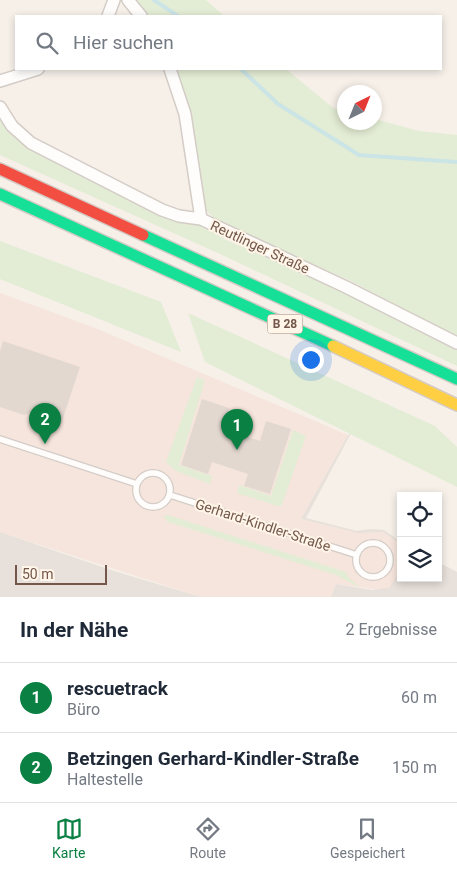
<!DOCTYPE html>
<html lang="de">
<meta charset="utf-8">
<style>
:root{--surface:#fff;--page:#f2f2f3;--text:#1f2937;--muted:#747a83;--line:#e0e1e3;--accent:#0b8043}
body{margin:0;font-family:Roboto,sans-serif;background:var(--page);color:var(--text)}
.controls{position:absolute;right:15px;bottom:15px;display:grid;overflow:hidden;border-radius:0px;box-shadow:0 2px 8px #0003}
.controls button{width:45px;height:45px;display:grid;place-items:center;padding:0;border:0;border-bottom:1px solid var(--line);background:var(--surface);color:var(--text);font:25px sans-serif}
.compass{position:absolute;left:337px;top:85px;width:45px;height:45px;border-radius:50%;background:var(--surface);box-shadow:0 2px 8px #0003;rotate:43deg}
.scale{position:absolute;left:15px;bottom:12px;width:92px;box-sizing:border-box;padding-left:5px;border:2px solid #73574a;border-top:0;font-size:14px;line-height:18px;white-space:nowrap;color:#73574a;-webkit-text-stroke:4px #fff5e9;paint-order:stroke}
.you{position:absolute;left:310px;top:359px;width:18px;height:18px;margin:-12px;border:4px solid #fff;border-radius:50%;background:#1a73e8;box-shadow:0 0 0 8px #1a73e833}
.badge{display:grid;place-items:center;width:32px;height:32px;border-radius:50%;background:var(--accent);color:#fff;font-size:16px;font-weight:700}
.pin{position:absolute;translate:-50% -41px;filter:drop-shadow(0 1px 2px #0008)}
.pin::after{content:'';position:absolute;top:26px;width:18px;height:15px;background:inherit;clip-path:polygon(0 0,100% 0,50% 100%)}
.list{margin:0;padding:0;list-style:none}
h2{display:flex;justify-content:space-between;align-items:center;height:65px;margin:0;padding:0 20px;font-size:21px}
h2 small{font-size:16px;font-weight:400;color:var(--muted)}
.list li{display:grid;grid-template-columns:32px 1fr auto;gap:15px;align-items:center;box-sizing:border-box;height:70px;padding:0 20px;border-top:1px solid var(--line)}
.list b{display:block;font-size:19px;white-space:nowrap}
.list p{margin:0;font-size:16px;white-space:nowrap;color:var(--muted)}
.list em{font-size:16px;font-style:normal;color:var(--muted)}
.icon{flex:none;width:28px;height:28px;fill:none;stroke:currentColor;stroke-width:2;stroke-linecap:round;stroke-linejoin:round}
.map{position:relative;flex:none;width:457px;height:597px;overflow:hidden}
.search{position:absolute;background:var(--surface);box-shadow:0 2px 8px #0003;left:15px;right:15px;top:15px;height:55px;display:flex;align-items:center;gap:12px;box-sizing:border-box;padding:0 18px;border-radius:0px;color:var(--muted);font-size:19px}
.sheet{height:205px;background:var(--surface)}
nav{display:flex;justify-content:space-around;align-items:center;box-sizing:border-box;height:70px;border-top:1px solid var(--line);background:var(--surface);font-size:14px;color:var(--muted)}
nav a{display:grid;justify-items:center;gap:2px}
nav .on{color:var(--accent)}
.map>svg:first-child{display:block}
.commercial{fill:#f6e5dc}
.industrial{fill:#e8e0da}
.green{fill:#e3ecd4}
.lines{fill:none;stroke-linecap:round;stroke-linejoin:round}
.stream{stroke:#cbe4e6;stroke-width:4}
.building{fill:#e2d8d0}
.lane-casing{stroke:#d4ccc6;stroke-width:8}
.street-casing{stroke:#d4ccc6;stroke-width:14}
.fast-casing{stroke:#d5cbc5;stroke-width:14}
.slow-casing{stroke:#d5cbc5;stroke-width:14}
.jam-casing{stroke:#d5cbc5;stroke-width:14}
.lane{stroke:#fefdfc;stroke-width:5.5}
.street{stroke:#fefdfc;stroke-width:11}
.fast{stroke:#16e098;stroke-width:11}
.slow{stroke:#ffcf43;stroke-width:11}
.jam{stroke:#f24e42;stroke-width:11}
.labels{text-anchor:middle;stroke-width:4;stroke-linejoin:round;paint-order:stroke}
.shield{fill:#fff5e9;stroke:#9d867a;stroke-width:1}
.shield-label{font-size:12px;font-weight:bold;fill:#73574a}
.street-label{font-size:14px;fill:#73574a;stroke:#fff5e9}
</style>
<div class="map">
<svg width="457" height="597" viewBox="0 0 457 597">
<rect width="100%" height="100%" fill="#f6f0e9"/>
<path class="commercial" d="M 0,293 L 95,328 L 348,435 L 301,519 L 358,533 L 383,532 L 398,542 L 401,547 L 401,570 L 394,583 L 389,588 L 381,590 L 336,584 L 331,597 L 201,597 L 0,532 Z"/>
<path class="industrial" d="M 351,433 L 306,518 L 357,531 L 370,529 L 384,530 L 401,542 L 401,547 L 398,542 L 383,532 L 358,533 L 301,519 L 348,435 Z
M 0,532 L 114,571 L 201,597 L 0,597 Z
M 438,562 L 457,572 L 457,597 L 331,597 L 336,584 L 372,590 L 389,588 L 401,570 L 401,578 L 438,578 Z"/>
<path class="green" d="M 127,0 L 206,0 L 224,16 L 146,16 Z
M 175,69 L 286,69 L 333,108 L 344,111 L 344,122 L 374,122 L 375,119 L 419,131 L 457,135 L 457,337 L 349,280 L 221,225 L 206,210 L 189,116 L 181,82 Z
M 0,118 L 18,139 L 29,146 L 161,215 L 180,222 L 201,224 L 224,239 L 344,291 L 457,350 L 457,366 L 220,254 L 0,155 Z
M 0,241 L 161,302 L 181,352 L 0,279 Z
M 188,313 L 435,426 L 457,447 L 457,487 L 205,362 Z
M 197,377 L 205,380 L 179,465 L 212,476 L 210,484 L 176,471 L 166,462 Z
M 293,430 L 306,436 L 281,507 L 237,493 L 239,485 L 271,496 Z
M 168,515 L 346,572 L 348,577 L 361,588 L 336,575 L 168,522 L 163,516 Z"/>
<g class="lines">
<path class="stream" d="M 154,0 L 178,16
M 241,69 L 278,104 L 359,155 L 457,162"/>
</g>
<path class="building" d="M 3,341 L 80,367 L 60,427 L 38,420 L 32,412 L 24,415 L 0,407 L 0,351 Z
M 202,399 L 229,408 L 222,429 L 260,441 L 266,421 L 291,429 L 270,494 L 244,486 L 248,474 L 212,462 L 208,474 L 181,465 Z"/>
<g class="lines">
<defs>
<path id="lane" d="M 0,439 L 137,484
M136 490a17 17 0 1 1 34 0a17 17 0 1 1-34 0Z
M 170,495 L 357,555
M356 560a17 17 0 1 1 34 0a17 17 0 1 1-34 0Z"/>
<path id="street" d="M 128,0 L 141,16
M 108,16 L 114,0
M 170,69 L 185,114 L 201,219
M 0,81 L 38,69
M 0,107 L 12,126 L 31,143 L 162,210 L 179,216 L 201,219 L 346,287 L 457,343"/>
<path id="fast" d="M 0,194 L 333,346
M 143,235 L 457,379"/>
<path id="slow" d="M 333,346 L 457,405"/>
<path id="jam" d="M 0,169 L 143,235"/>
</defs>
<use href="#lane" class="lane-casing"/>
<use href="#street" class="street-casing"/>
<use href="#fast" class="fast-casing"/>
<use href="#slow" class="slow-casing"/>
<use href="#jam" class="jam-casing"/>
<use href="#lane" class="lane"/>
<use href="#street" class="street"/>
<use href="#fast" class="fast"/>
<use href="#slow" class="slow"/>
<use href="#jam" class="jam"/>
</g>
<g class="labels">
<rect class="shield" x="267.5" y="314.5" width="35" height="19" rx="4"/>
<g class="shield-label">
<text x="285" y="328">B 28</text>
</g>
<g class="street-label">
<text transform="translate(260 247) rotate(25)" y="5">Reutlinger Straße</text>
<text transform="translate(263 525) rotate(18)" y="5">Gerhard-Kindler-Straße</text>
</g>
</g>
</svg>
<div class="controls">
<button><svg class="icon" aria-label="locate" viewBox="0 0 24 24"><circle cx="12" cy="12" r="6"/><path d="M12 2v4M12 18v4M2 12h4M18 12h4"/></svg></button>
<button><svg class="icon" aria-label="layers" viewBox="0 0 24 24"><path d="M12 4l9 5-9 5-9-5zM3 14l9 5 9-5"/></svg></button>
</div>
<svg class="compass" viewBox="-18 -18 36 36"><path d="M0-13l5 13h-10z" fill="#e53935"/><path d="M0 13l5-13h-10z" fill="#747a83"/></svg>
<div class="scale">50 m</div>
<div class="you"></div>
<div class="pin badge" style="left:237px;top:450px">1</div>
<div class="pin badge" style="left:45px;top:444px">2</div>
<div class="search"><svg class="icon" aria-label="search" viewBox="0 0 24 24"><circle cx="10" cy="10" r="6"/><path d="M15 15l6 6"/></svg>Hier suchen</div>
</div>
<section class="sheet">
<h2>In der Nähe<small>2 Ergebnisse</small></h2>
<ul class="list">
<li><span class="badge">1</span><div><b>rescuetrack</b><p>Büro</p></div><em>60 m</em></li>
<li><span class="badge">2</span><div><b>Betzingen Gerhard-Kindler-Straße</b><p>Haltestelle</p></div><em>150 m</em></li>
</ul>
</section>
<nav>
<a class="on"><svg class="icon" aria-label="map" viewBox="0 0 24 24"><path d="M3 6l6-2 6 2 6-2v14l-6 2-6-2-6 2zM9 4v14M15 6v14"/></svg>Karte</a>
<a><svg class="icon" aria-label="directions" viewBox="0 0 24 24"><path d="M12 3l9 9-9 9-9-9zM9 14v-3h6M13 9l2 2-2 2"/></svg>Route</a>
<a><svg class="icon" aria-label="saved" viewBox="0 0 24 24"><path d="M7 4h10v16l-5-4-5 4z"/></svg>Gespeichert</a>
</nav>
